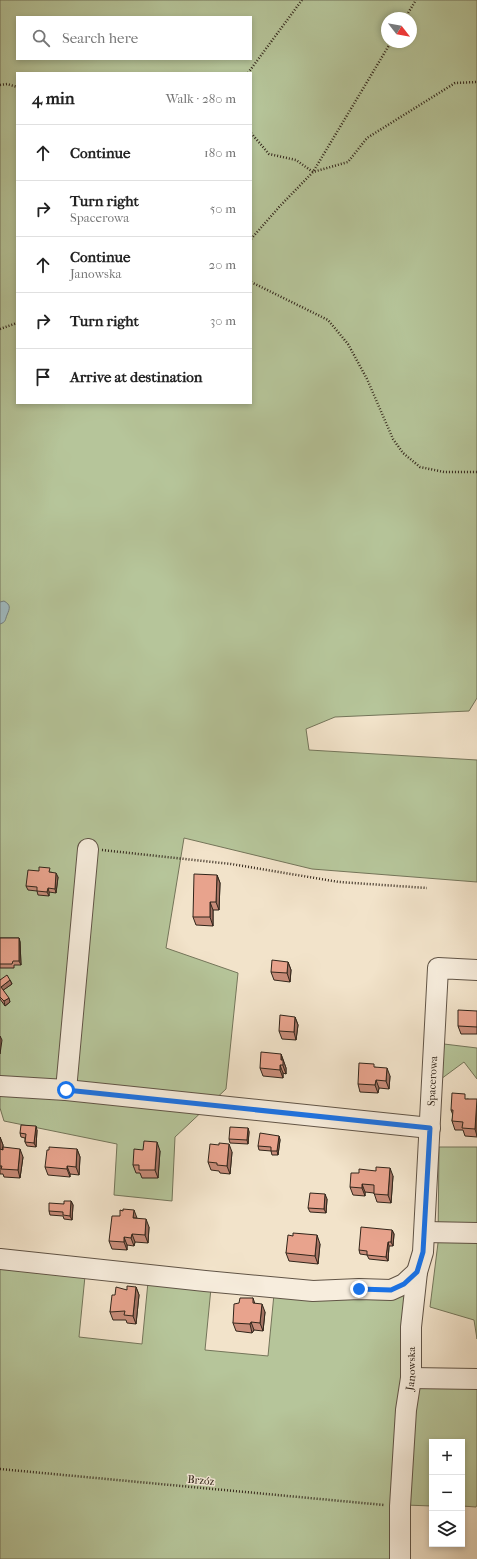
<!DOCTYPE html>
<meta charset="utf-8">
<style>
:root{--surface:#fff;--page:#f6f6f6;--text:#222;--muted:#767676;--line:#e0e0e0}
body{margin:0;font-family:"IM FELL French Canon",serif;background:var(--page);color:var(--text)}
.controls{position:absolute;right:12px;bottom:12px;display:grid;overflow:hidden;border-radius:0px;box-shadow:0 2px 6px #0003}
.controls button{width:36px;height:36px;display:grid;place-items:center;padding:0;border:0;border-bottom:1px solid var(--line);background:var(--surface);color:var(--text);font:20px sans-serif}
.compass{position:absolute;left:381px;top:12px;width:36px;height:36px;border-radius:50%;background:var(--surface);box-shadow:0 2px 6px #0003;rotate:121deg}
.stop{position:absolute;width:12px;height:12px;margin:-9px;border:3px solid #1a73e8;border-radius:50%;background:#fff}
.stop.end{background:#1a73e8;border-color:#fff;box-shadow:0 1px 4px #0008}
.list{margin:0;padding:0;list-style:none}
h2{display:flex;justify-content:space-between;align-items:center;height:52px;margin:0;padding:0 16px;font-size:17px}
h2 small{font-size:13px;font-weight:400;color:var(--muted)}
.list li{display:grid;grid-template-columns:26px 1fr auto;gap:12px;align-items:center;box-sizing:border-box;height:56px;padding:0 16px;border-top:1px solid var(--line)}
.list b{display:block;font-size:15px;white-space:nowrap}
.list p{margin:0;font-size:13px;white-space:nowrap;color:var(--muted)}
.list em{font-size:13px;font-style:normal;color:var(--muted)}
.icon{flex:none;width:22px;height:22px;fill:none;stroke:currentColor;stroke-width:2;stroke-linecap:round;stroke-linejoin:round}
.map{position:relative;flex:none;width:477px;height:1559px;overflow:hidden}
.search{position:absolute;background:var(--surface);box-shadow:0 2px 6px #0003;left:16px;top:16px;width:236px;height:44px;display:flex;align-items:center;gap:10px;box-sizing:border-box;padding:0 14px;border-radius:0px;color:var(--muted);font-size:15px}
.panel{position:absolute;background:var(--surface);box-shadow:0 2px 6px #0003;left:16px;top:72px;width:236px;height:332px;border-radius:0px}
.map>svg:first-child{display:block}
.green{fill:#b6c59a;stroke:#74755a;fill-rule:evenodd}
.water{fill:#a0bbc1;stroke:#747f7e}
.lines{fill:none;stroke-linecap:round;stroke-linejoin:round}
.minor-casing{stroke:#615446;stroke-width:22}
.path{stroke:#31251a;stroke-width:2.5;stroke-dasharray:1 2;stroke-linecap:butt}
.minor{stroke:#f7eddd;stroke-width:20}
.wall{fill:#c88c79;stroke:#31251a}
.shaded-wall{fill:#a27263;stroke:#31251a}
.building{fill:#e8a38d;stroke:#31251a}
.route{stroke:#1a73e8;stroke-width:5}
.labels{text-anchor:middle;stroke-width:3;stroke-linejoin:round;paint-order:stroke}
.street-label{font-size:11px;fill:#31251a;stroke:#f7eddd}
</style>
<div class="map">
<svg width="477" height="1559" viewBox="0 0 477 1559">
<rect width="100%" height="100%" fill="#f2e3ca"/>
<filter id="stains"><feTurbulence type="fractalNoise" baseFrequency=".005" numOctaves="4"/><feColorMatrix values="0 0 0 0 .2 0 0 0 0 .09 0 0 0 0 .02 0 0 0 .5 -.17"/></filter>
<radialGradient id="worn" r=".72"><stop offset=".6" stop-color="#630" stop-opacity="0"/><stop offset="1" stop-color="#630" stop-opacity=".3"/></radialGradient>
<path class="green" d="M 0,0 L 477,0 L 477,698 L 469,711 L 335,717 L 306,729 L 309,750 L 477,760 L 477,882 L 312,869 L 184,838 L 166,948 L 238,973 L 226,1089 L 175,1137 L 172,1201 L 114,1195 L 117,1144 L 4,1121 L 0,1108 ZM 17,17 L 251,17 L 251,59 L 17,59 ZM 387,18 L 411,18 L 411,42 L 387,42 ZM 17,73 L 251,73 L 251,403 L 17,403 Z
M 444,1044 L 477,1048 L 477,1079 L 464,1062 L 441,1079 Z
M 439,1147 L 477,1147 L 477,1339 L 474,1320 L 430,1307 L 438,1243 Z
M 0,1268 L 85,1276 L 79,1337 L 142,1344 L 148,1282 L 211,1288 L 205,1350 L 268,1356 L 274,1294 L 407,1285 L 396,1559 L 0,1559 Z
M 419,1384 L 477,1384 L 477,1505 L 476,1507 L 462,1506 L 462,1442 L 432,1442 L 432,1506 L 405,1505 Z"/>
<path class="water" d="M 4,601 C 11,605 10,608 7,615 C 5,620 6,622 0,624 L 0,602 Z"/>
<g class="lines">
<defs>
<g id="minor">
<path d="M 0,1086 L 66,1090 L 430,1128"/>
<path d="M 66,1090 L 88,849"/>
<path d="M 425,1232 L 477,1233"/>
<path d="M 0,1259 L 205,1281 L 313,1291 L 359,1289 L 391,1290 L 404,1284 L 417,1272"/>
<path d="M 411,1378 L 477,1379"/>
<path id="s1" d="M 400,1559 L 400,1506 L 406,1410 L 411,1378 L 411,1327 L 417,1272 L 423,1252 L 438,968 L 477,970"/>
</g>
</defs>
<use href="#minor" class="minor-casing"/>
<path class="path" d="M 405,18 L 416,0
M 248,73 L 302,0
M 0,85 L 7,84 L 17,87
M 251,133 L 269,154 L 296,160 L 313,172 L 348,162 L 367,138 L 455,83 L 477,82
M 251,239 L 280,206 L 313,172 L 391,42
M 251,282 L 328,320 L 348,344 L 367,379 L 393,439 L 403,453 L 420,467 L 444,472 L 477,472
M 0,329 L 17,323
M 102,850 L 231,864 L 339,882 L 427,888
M 0,1469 L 384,1505"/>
<use href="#minor" class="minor"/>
</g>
<path class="wall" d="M 51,872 L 58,877 L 56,893 L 49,892 L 49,896 L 38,895 L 37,891 L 28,890 L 26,886 Z
M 217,875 L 220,883 L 219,910 L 213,910 L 213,926 L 196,925 L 193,917 Z
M 0,938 L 19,938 L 20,942 L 21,965 L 14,965 L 14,968 L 0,968 Z
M 288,962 L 291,970 L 290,982 L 274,980 L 271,972 Z
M 0,980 L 10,980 L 12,984 L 3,990 L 10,1002 L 5,1006 L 0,999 Z
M 477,1011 L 477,1034 L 461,1034 L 458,1026 Z
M 295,1017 L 298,1025 L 296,1040 L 282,1039 L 279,1031 Z
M 281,1054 L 286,1068 L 286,1074 L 283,1073 L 283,1078 L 263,1076 L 260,1068 Z
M 375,1067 L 390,1076 L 389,1089 L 379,1088 L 378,1093 L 360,1092 L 358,1084 Z
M 467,1099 L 477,1101 L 477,1137 L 465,1136 L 463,1130 L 455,1130 L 452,1121 L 453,1115 L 451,1110 Z
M 248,1128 L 249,1132 L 248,1144 L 230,1143 L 229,1139 Z
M 37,1130 L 36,1147 L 27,1146 L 25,1142 L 25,1138 L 21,1137 L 20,1133 Z
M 279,1136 L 280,1140 L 278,1155 L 272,1155 L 271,1151 L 259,1150 L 258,1146 Z
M 0,1137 L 3,1145 L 3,1150 L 23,1157 L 20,1178 L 4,1177 L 3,1174 L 0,1174 Z
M 77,1149 L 80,1157 L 79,1175 L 70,1174 L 70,1177 L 48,1175 L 45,1167 Z
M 143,1150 L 160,1151 L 158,1178 L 142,1178 L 140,1173 L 136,1173 L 133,1165 Z
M 232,1152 L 230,1174 L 220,1173 L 219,1171 L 211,1170 L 208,1162 Z
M 393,1176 L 391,1203 L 377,1202 L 374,1193 L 365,1192 L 365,1196 L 353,1195 L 350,1187 Z
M 327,1199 L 326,1213 L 310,1212 L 308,1208 Z
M 71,1201 L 73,1205 L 72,1220 L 64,1219 L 63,1216 L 50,1215 L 49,1211 L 64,1204 Z
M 137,1219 L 149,1227 L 148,1243 L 135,1242 L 134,1246 L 127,1245 L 127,1250 L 112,1249 L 109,1241 Z
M 392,1230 L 394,1234 L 393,1246 L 389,1246 L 388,1261 L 369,1259 L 367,1255 L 360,1254 L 359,1250 Z
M 293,1236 L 320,1244 L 318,1264 L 289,1261 L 286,1253 Z
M 136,1287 L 139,1295 L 136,1324 L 127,1323 L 126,1320 L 113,1320 L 110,1312 L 115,1295 L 127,1290 Z
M 253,1298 L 255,1304 L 265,1312 L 263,1331 L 254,1330 L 252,1333 L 236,1331 L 233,1323 L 239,1303 Z"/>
<path class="shaded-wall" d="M 56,873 L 58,877 L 56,893 L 55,889 Z
M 217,875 L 220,883 L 219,910 L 216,902 Z
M 48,888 L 49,892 L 49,896 L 47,892 Z
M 210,902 L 213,910 L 213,926 L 210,917 Z
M 19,938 L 20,942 L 21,965 L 19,961 Z
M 288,962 L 291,970 L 290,982 L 287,973 Z
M 10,980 L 12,984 L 2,991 L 1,987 Z
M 9,998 L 10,1002 L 5,1006 L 4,1001 Z
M 295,1017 L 298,1025 L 296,1040 L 294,1032 Z
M 0,1036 L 2,1040 L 0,1054 Z
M 281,1054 L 286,1068 L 286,1074 L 281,1060 Z
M 280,1065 L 283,1073 L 283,1078 L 280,1070 Z
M 387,1068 L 390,1076 L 389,1089 L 386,1081 Z
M 376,1080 L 379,1088 L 378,1093 L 375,1085 Z
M 477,1099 L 477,1136 L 475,1129 Z
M 36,1126 L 37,1130 L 36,1147 L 34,1143 Z
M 248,1128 L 249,1132 L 248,1144 L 247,1140 Z
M 279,1136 L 280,1140 L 278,1155 L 277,1151 Z
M 0,1137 L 3,1145 L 2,1157 L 0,1151 Z
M 157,1142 L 160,1151 L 158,1178 L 155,1170 Z
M 229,1144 L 232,1152 L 230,1174 L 227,1166 Z
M 20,1149 L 23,1157 L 20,1178 L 18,1170 Z
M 77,1149 L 80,1157 L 79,1175 L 76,1167 Z
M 67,1166 L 70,1174 L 70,1177 L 67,1169 Z
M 390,1168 L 393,1176 L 391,1203 L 388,1195 Z
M 362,1184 L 365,1192 L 365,1196 L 362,1188 Z
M 325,1194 L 327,1199 L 326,1213 L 324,1209 Z
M 71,1201 L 73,1205 L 72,1220 L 70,1216 Z
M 134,1210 L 137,1218 L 133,1218 Z
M 146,1219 L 149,1227 L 148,1243 L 145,1235 Z
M 392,1230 L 394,1234 L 393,1246 L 391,1242 Z
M 132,1234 L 135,1242 L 134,1246 L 131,1238 Z
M 317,1235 L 320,1244 L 318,1264 L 315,1256 Z
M 124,1237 L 127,1245 L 127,1250 L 124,1242 Z
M 388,1242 L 389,1246 L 388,1261 L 386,1257 Z
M 136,1287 L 139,1295 L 136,1324 L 133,1316 Z
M 262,1304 L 265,1312 L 263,1331 L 260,1323 Z
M 251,1322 L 254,1330 L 252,1333 L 250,1324 Z"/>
<path class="building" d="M 39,867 L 50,868 L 49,872 L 56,873 L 55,889 L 48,888 L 47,892 L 37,891 L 37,887 L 26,886 L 28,870 L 39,871 Z
M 194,874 L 217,875 L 216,902 L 210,902 L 210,917 L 193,917 Z
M 0,938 L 19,938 L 19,961 L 13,961 L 12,964 L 0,964 Z
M 272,960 L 288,962 L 287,973 L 271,972 Z
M 7,975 L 10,980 L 1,987 L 9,998 L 4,1001 L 0,997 L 0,980 Z
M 458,1010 L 477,1011 L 477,1027 L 458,1026 Z
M 280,1015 L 295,1017 L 294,1032 L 279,1031 Z
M 261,1052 L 281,1054 L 281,1060 L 283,1060 L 283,1065 L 280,1065 L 280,1070 L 260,1068 Z
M 359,1063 L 374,1064 L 374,1067 L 387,1068 L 386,1081 L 376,1080 L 375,1085 L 358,1084 Z
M 452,1093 L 465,1094 L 465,1099 L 477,1099 L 475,1129 L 462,1128 L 463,1122 L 452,1121 L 453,1110 L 451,1110 Z
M 21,1125 L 36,1126 L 34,1143 L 25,1142 L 26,1134 L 20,1133 Z
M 230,1127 L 248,1128 L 247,1140 L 229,1139 Z
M 260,1133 L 279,1136 L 277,1151 L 271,1151 L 271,1147 L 258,1146 Z
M 144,1141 L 157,1142 L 155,1170 L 139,1170 L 139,1165 L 133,1165 L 134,1149 L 143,1150 Z
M 219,1143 L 229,1144 L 227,1166 L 217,1165 L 217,1163 L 208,1162 L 210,1144 L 219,1145 Z
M 3,1147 L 20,1149 L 18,1170 L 1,1169 L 2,1166 L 0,1166 L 0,1149 L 3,1150 Z
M 49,1147 L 77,1149 L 76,1167 L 67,1166 L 67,1169 L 45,1167 L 47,1150 L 49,1150 Z
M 376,1167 L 390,1168 L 388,1195 L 374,1194 L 374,1185 L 362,1184 L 362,1188 L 350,1187 L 351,1173 L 359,1173 L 359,1169 L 376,1171 Z
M 310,1193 L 325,1194 L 324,1209 L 308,1208 Z
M 64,1201 L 71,1201 L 70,1216 L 63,1215 L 63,1212 L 49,1211 L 49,1203 L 64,1204 Z
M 123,1209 L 134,1210 L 133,1218 L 146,1219 L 145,1235 L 132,1234 L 131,1238 L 124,1237 L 124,1242 L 109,1241 L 112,1216 L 120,1216 L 120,1210 L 123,1211 Z
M 361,1227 L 392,1230 L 391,1242 L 388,1242 L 386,1257 L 367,1255 L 367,1251 L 359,1250 Z
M 293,1233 L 317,1235 L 315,1256 L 286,1253 L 288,1235 L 293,1236 Z
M 127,1286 L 136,1287 L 133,1316 L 124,1315 L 125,1311 L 110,1312 L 112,1295 L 115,1295 L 116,1287 L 127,1290 Z
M 240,1298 L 253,1298 L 253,1303 L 262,1304 L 260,1323 L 251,1322 L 250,1324 L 233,1323 L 234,1304 L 239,1303 Z"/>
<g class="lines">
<path class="route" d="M 66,1090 L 430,1128 L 423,1252 L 417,1272 L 404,1284 L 391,1290 L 359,1289"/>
</g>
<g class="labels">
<g class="street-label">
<text dy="4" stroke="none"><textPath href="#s1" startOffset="480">Spacerowa</textPath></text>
<text dy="4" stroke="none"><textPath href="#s1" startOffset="191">Janowska</textPath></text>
<text transform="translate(201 1480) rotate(5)" y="4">Brzóz</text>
</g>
</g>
<rect width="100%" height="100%" filter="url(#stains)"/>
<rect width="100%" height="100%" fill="url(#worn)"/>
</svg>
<div class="controls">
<button>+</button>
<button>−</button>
<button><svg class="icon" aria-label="layers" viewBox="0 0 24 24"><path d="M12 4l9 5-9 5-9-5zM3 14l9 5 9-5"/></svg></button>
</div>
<svg class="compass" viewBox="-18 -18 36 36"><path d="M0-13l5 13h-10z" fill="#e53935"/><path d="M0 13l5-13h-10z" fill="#767676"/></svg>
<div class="stop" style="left:66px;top:1090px"></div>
<div class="stop end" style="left:359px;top:1289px"></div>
<div class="search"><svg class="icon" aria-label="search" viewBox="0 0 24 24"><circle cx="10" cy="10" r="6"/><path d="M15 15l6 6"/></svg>Search here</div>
<section class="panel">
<h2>4 min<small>Walk · 280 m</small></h2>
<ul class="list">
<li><svg class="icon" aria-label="ahead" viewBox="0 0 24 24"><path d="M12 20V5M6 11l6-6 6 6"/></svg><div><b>Continue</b></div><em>180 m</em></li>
<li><svg class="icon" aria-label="right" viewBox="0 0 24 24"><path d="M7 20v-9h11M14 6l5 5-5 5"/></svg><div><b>Turn right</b><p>Spacerowa</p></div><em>50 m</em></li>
<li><svg class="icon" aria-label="ahead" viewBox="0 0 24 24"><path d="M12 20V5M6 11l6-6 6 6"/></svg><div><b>Continue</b><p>Janowska</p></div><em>20 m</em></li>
<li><svg class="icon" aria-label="right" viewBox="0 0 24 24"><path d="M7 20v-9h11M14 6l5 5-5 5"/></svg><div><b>Turn right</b></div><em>30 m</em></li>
<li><svg class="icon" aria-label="arrive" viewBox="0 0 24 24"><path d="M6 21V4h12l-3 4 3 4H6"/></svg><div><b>Arrive at destination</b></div></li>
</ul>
</section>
</div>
